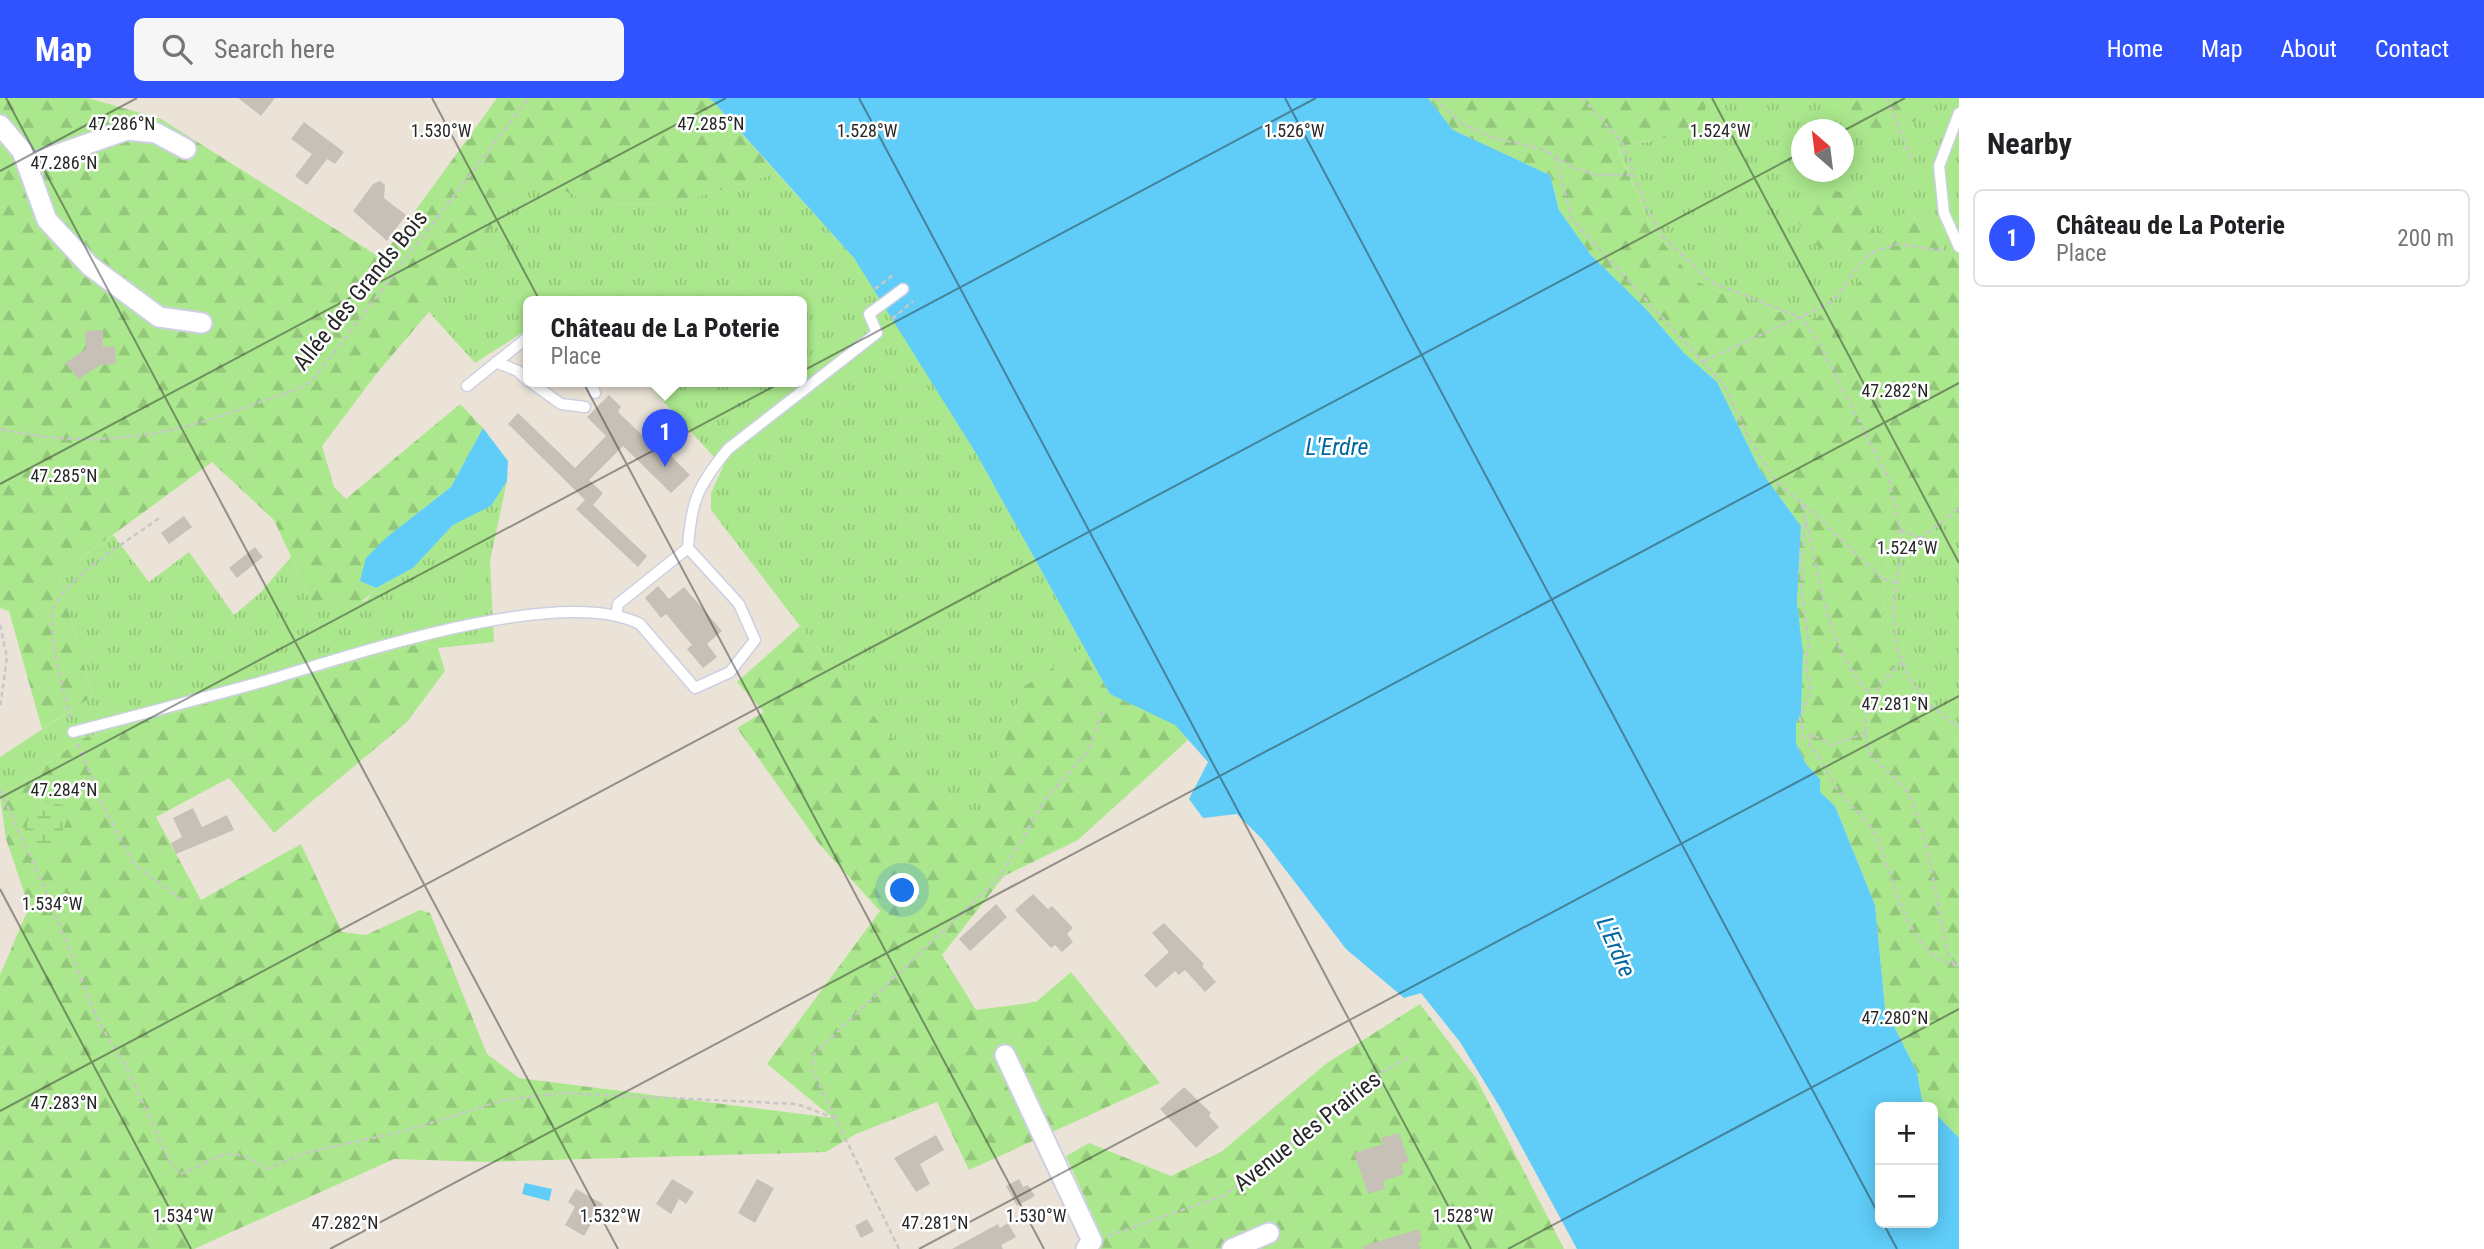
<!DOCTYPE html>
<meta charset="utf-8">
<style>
:root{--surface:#fff;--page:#f6f6f6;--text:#202124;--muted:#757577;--line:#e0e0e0;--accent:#3053ff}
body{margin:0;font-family:"Roboto Condensed",sans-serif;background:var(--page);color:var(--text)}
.controls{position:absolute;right:21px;bottom:21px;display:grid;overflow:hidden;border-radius:10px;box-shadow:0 4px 18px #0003}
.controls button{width:63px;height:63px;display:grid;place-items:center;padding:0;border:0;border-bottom:2px solid var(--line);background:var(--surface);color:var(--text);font:35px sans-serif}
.compass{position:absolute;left:1791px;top:21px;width:63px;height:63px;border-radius:50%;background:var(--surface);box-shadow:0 4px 18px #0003;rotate:332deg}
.you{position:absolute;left:903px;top:793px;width:24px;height:24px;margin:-18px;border:5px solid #fff;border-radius:50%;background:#1a73e8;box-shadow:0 0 0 10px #1a73e833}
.badge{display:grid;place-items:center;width:46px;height:46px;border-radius:50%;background:var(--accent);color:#fff;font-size:23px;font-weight:700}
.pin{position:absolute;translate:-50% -58px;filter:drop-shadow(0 2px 4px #0008)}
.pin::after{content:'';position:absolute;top:37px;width:24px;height:21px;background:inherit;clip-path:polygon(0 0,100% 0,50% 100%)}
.popup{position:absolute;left:523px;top:198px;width:284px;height:91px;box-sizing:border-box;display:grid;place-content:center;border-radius:10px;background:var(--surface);filter:drop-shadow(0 2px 5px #0005);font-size:23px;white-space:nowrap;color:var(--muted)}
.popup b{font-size:26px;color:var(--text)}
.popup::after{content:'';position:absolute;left:50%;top:100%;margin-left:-14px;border:14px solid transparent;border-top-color:var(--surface)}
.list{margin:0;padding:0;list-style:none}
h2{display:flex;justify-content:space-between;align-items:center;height:91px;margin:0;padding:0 28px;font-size:30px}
h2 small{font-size:23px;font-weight:400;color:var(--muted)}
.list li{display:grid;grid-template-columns:46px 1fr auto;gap:21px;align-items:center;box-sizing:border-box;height:98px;margin:0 14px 14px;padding:0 14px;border:2px solid var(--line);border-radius:10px}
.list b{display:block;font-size:26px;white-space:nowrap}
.list p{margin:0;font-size:23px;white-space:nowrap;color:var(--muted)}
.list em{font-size:23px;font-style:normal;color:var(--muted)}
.icon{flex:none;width:38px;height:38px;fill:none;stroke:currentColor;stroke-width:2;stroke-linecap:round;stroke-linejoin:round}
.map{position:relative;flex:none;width:1959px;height:1151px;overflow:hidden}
header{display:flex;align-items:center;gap:42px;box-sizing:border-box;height:98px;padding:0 35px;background:var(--accent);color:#fff}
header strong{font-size:33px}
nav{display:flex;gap:38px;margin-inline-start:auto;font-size:24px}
.search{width:490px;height:63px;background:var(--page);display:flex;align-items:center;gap:18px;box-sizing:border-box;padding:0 24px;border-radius:10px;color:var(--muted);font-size:26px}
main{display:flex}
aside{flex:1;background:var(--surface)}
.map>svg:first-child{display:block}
.grass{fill:url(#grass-tufts);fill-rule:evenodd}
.forest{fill:url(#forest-firs)}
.wetland{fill:url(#wetland-marsh)}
.water{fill:#5fcdf8}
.building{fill:#c6c0b7}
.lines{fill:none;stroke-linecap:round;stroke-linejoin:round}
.service-casing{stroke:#ccd0e2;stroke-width:13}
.minor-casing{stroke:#ccd0e2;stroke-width:23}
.path{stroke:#c7c7c7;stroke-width:2.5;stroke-dasharray:5 3.5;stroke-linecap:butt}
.service{stroke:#fff;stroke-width:10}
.minor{stroke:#fff;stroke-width:19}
.ticks{fill:none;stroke:#272727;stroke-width:2;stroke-opacity:0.45}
.labels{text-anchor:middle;stroke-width:5;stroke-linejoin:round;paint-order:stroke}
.street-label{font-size:23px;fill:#272727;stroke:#fff}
.water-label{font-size:24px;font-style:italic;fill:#0267a0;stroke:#fff}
.ticks-label{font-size:18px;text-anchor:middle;fill:#272727;stroke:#fff;stroke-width:5;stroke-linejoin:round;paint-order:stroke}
</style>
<header>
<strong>Map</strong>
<div class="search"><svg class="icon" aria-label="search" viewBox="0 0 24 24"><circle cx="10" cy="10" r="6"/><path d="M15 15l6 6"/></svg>Search here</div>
<nav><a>Home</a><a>Map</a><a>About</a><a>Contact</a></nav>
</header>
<main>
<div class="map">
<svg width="1959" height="1151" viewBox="0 0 1959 1151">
<defs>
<pattern id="grass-tufts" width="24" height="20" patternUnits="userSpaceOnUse" patternTransform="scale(1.75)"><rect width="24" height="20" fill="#abe88d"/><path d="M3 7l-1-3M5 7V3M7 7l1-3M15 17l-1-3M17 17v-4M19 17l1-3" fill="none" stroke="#93c77a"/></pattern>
<pattern id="forest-firs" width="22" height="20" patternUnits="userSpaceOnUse" patternTransform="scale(1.75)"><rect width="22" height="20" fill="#abe88d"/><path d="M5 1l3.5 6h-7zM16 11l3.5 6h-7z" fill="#93c77a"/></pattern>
<pattern id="wetland-marsh" width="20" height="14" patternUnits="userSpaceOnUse" patternTransform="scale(1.75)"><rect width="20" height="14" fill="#abe88d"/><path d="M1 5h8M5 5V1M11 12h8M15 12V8" fill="none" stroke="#93c77a"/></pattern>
</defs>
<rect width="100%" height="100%" fill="#ebe3d7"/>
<path class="grass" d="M 1701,0 L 1959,0 L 1959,161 L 1944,155 L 1933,121 L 1820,150 L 1854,160 L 1865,178 L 1839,209 L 1816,220 L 1756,210 L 1694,182 L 1651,130 L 1617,48 L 1651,43 L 1706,8 ZM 1801,32 L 1843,32 L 1843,74 L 1801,74 Z
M 777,75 L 854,160 L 875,191 L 977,357 L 1084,549 L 1023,589 L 972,739 L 800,528 L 711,412 L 711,395 L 723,369 L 645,283 L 802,283 L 802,203 L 528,203 L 528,231 L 475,265 L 429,214 L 530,76 L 593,106 L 677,105 Z
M 507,383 L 490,463 L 494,544 L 438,550 L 422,545 L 84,640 L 0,698 L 0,659 L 93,598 L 58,477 L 113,437 L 149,484 L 189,454 L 234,517 L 260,495 L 291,459 L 313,506 L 366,503 L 376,490 L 413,470 L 453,427 L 491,408 Z
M 1959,395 L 1959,649 L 1893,576 L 1882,525 L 1888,448 Z"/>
<path class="forest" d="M 0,0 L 88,0 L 161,21 L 381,160 L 497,0 L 710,0 L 777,75 L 677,105 L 593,106 L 530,77 L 429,214 L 377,275 L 322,348 L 334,389 L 346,401 L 460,306 L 483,330 L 451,389 L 387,439 L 360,483 L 376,490 C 359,512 338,511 313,506 L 274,422 L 212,364 L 58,477 L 93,598 L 42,631 L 9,513 L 0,510 Z
M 1428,0 L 1701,0 L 1706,8 L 1698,33 L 1617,49 L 1651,130 L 1694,182 L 1756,210 L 1816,220 L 1839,209 L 1864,178 L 1854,160 L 1819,150 L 1797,124 L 1802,102 C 1827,91 1845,90 1869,104 L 1874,137 L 1915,107 L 1933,121 L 1944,155 L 1959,161 L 1959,395 L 1888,448 L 1882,525 L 1894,576 L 1959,649 L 1959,1040 L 1933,1013 L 1933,1009 L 1922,1002 L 1917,974 L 1885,910 L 1875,807 L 1835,708 L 1820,694 L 1820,681 L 1806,666 L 1796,645 L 1796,625 L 1801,616 L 1803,555 L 1797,504 L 1801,428 L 1760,372 L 1717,284 L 1684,255 L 1646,211 L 1591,157 L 1559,112 L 1550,77 L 1453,32 Z
M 1822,0 L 1931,0 L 1916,23 L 1875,35 L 1828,9 Z
M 800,528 L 972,738 L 1023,589 L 1084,549 L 1110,596 L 1175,626 L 1188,642 L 1078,742 L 1004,778 L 942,857 L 976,912 L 1036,904 L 1071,874 L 1160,985 L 969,1072 L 937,1004 L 856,1036 L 826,1054 L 486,1064 L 394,1061 L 194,1151 L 0,1151 L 0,877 L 29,809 L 6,741 L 0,698 L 84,640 L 422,545 L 438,550 L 445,573 L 406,625 L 274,735 L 229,680 L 156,719 L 201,802 L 301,746 L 342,834 L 366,837 L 420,812 L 430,815 L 487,956 L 519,980 L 833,1020 L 767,966 L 880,813 L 820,747 L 737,630 L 764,614 L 737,584 Z
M 1420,906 L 1476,980 L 1564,1151 L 1101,1151 L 1097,1127 L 1066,1058 L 1089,1045 L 1171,1078 L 1221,1054 L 1327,965 Z"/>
<path class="wetland" d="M 49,702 L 67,709 L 67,722 L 50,762 C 14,748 19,720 49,702 Z"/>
<path class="water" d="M 710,0 L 1428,0 L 1453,32 L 1550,77 L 1559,112 L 1591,157 L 1646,211 L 1684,255 L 1717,284 L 1760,372 L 1801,428 L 1797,504 L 1803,555 L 1801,616 L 1796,625 L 1796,645 L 1806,666 L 1820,681 L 1820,694 L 1835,708 L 1875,807 L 1885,910 L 1917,974 L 1922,1002 L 1929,1009 L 1880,1009 L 1880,1125 L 1933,1125 L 1933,1013 L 1959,1040 L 1959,1151 L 1577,1151 L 1501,1011 L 1460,944 L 1421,895 L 1404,900 L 1346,851 L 1262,741 L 1237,716 L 1203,720 L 1189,701 L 1208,664 L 1175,627 L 1110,596 L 977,357 L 854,160 Z
M 483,330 L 508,363 L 507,383 L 491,408 L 453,427 L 413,470 L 376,490 L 360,483 L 366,460 L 387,439 L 451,389 Z
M 525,1085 L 552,1091 L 549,1103 L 522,1096 Z"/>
<path class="building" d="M 238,0 L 275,0 L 261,18 Z
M 304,24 L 344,54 L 335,66 L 327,61 L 307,87 L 295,78 L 312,56 L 291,41 Z
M 380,83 L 385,87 L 384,100 L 406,117 L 387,143 L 353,113 L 373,86 Z
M 103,232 L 103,249 L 115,248 L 116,266 L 100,267 L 79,281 L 65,265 L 86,251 L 85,233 Z
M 609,297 L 621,309 L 618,314 L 644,339 L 648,335 L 690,377 L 671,395 L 623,348 L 589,382 L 603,395 L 593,407 L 647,458 L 638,469 L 576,411 L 585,402 L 508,326 L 518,315 L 575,370 L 606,338 L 587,319 Z
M 184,418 L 192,429 L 169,446 L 161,435 Z
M 255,449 L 263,459 L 237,480 L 229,470 Z
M 658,488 L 669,501 L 684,489 L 722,533 L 707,546 L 717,559 L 703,570 L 687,551 L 692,547 L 666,516 L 661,520 L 645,500 Z
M 193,710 L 202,729 L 227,717 L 234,732 L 176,756 L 171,745 L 182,739 L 173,720 Z
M 1033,796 L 1048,811 L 1052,808 L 1073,830 L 1067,836 L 1073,844 L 1062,854 L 1055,847 L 1051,850 L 1015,812 Z
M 996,806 L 1007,819 L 970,853 L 959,841 Z
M 1164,825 L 1204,866 L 1202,868 L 1216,884 L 1205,894 L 1185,872 L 1179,877 L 1175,873 L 1156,890 L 1144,877 L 1169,854 L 1152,835 Z
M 1184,989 L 1211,1015 L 1209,1018 L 1219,1029 L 1196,1050 L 1160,1011 Z
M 1399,1035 L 1409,1064 L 1401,1066 L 1404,1076 L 1383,1083 L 1385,1091 L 1368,1096 L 1354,1055 L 1383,1046 L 1381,1040 Z
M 936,1037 L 944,1052 L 920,1066 L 930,1086 L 916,1094 L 894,1060 Z
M 672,1081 L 694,1094 L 686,1106 L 679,1101 L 671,1116 L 656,1106 Z
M 757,1081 L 774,1090 L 755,1125 L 738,1115 Z
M 1019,1081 L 1023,1089 L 1028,1087 L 1035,1098 L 1017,1108 L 1006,1088 Z
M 576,1091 L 603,1106 L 584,1138 L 565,1127 L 575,1109 L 568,1104 Z
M 867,1121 L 874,1133 L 861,1140 L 855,1128 Z
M 1008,1125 L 1016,1139 L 1001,1147 L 1003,1151 L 952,1151 L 998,1126 L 1000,1130 Z
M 1419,1131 L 1422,1143 L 1418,1144 L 1420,1151 L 1364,1151 L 1363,1148 Z"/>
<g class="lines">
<defs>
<path id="service" d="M 1959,15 L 1939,68 L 1944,115 L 1959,149
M 496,264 L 518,273 L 528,283
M 529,283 L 561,306 L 585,309
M 590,283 L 595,295
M 467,288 L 528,239
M 688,450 C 691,402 698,388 728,351 L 877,235 L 869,216 L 903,191
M 73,634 C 135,618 196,602 258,585 C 344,560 559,485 640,526 L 695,590 L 730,574 L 755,542 L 739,506 L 688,450 L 618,506 L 616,518"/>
<path id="minor" d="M 0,27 L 22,53 L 47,122 L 90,168 L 159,219 L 202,225
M 27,67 L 127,32 L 156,35 L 186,51
M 1005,957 L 1092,1143 L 1086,1151
M 1232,1151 L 1269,1135"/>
</defs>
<use href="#service" class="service-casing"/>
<use href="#minor" class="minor-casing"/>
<path class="path" d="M 1435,0 L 1461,25 L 1491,39 L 1545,52 L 1572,69 L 1596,77 L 1635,77
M 1582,0 L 1622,44 L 1646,108 L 1662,138 L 1711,184 L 1802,220 L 1819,245 L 1889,381 L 1900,432 L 1901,457 L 1893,509 L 1897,551 L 1911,583 L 1928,605 L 1959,630
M 1887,0 L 1911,59
M 1556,60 L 1572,121 L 1724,287 L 1751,343 L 1777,385 L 1813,414 L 1880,479 L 1898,486
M 875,191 L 893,177
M 892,221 L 913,203
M 1704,263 L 1832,204 L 1868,156 L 1897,146 L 1945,153
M 0,331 C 91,351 166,340 252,307 C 273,299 293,295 312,283 L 529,0
M 1802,407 C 1820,470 1823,550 1872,597
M 1805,418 L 1801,490 L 1809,547 L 1806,561 L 1810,593 L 1800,620 L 1804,640 L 1810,641
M 1900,432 L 1923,441
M 1901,457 L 1959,410
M 0,527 L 7,559 L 0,611
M 1902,564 C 1879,586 1861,608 1866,642 C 1868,664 1894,675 1905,691 C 1926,721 1939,817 1948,856 L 1955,868
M 70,620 C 64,591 48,542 53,513 C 58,484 137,437 162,418
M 1866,635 L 1832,647 L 1811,636 L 1809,647 C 1822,659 1827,677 1838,692 C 1848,706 1864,718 1873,733 C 1895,774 1904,861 1959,868
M 78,646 L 101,703 L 133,765 L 182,802
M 0,692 L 46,793 L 99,925 L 126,968 L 170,1064 L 181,1076 C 222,1060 225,1043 268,1071 L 304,1055 L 405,1033 L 504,1002 L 562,995 L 797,1006 L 834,1020
M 1108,1138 L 1225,1097 L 1374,979 L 1411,958
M 899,1151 L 812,972 L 814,956 L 1000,779 L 1046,700 L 1089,653 L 1102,613"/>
<use href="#service" class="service"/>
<use href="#minor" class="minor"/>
</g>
<path class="ticks" d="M 6,0 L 618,1151M 432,0 L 1044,1151M 859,0 L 1471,1151M 1285,0 L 1880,1119M 1712,0 L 1959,465M 1843,33 L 1905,0M 0,73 L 137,0M 0,386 L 726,0M 0,700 L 1316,0M 0,791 L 191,1151M 0,1013 L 1801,55M 1883,1125 L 1897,1151M 330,1151 L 1959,285M 919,1151 L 1959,598M 1508,1151 L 1959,911"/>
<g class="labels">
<g class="street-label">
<text transform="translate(360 192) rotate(-51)" y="8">Allée des Grands Bois</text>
<text transform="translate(1307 1033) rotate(-38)" y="8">Avenue des Prairies</text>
</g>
<g class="water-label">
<text x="1337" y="357">L'Erdre</text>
<text transform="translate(1616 849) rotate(66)" y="8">L'Erdre</text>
</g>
</g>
<g class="ticks-label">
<text x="122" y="32">47.286°N</text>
<text x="711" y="32">47.285°N</text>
<text x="441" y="39">1.530°W</text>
<text x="867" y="39">1.528°W</text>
<text x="1294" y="39">1.526°W</text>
<text x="1720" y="39">1.524°W</text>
<text x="64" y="71">47.286°N</text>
<text x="1895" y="299">47.282°N</text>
<text x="64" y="384">47.285°N</text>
<text x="1907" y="456">1.524°W</text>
<text x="1895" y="612">47.281°N</text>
<text x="64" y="698">47.284°N</text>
<text x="52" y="812">1.534°W</text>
<text x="1895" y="926">47.280°N</text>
<text x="64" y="1011">47.283°N</text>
<text x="183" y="1124">1.534°W</text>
<text x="610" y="1124">1.532°W</text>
<text x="1036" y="1124">1.530°W</text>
<text x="1463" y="1124">1.528°W</text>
<text x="345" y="1131">47.282°N</text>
<text x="935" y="1131">47.281°N</text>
</g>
</svg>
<div class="controls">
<button>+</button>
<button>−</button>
</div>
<svg class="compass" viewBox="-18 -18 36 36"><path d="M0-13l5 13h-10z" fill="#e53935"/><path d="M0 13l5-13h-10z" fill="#757577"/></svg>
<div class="you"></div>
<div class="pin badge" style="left:665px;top:369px">1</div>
<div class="popup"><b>Château de La Poterie</b>Place</div>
</div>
<aside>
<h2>Nearby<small></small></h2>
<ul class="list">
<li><span class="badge">1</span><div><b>Château de La Poterie</b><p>Place</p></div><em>200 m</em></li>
</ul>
</aside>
</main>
